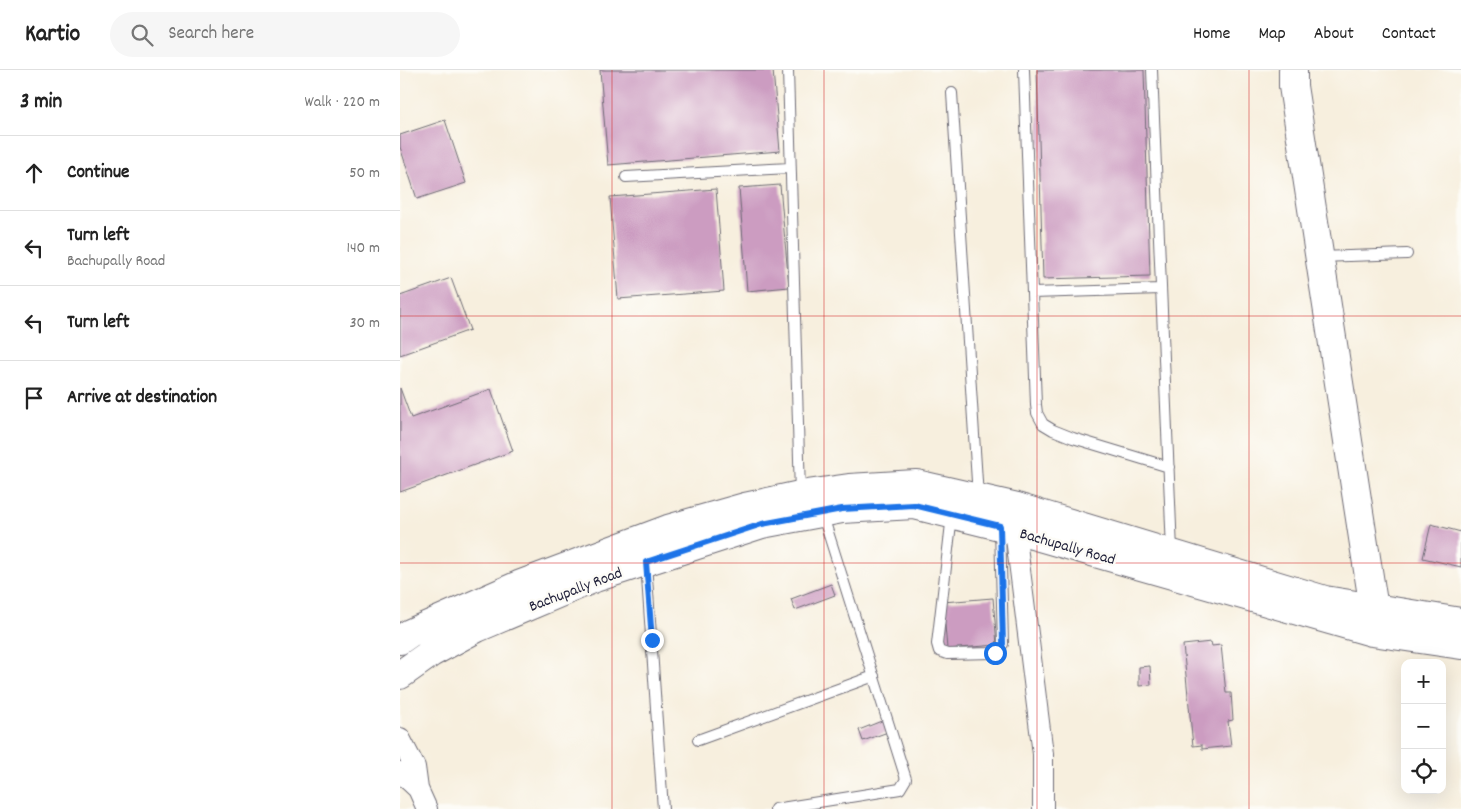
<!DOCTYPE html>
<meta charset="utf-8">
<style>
:root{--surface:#fff;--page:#f6f6f6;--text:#222;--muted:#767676;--line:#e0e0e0}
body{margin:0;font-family:Dekko,sans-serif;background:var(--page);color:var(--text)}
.controls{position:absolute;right:15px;bottom:15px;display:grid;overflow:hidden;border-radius:10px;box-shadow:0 5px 20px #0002}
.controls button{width:45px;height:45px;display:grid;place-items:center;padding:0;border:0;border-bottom:1px solid var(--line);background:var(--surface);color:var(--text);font:25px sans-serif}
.stop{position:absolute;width:15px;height:15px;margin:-11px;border:4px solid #1a73e8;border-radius:50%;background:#fff}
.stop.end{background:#1a73e8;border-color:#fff;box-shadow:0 1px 5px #0008}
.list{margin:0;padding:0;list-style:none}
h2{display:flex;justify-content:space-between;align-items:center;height:65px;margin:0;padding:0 20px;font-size:21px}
h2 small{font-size:16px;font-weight:400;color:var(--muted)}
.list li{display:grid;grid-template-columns:32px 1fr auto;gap:15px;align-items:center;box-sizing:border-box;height:75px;padding:0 20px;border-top:1px solid var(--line)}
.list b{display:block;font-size:19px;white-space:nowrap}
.list p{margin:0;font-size:16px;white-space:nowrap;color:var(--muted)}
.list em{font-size:16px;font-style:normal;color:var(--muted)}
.icon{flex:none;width:28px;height:28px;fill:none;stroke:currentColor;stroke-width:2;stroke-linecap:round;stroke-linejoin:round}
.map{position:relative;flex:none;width:1061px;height:739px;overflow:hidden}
header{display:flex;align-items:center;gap:30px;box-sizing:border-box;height:70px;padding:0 25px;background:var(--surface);border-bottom:1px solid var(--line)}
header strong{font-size:24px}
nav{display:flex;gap:28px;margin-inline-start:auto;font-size:18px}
.search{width:350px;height:45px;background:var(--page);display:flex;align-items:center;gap:12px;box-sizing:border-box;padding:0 18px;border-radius:28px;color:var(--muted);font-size:19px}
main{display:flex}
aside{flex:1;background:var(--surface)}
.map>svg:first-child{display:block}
.building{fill:#cc9cc1}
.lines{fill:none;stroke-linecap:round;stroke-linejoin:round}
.lane-casing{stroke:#6d6a74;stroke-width:12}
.street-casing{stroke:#6d6a74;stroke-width:22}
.secondary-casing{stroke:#6d6a74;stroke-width:30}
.primary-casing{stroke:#6d6a74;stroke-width:30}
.lane{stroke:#fff;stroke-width:10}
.street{stroke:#fff;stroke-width:20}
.secondary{stroke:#fff;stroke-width:28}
.primary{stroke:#fff;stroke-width:28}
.route{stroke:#1a73e8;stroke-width:6}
.grid{fill:none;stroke:#d62828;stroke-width:1;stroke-opacity:0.55}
.labels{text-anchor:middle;stroke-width:5;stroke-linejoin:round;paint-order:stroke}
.street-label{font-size:16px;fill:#22223b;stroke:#fdfcf7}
</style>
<header>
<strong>Kartio</strong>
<div class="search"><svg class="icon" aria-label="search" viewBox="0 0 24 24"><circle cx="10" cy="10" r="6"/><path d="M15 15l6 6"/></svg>Search here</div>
<nav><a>Home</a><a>Map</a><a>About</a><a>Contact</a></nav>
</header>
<main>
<aside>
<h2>3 min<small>Walk · 220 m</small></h2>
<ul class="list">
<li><svg class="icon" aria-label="ahead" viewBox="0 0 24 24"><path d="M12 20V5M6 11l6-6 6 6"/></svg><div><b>Continue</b></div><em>50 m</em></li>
<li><svg class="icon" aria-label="left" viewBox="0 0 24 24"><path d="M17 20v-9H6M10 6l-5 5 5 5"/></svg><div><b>Turn left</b><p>Bachupally Road</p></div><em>140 m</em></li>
<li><svg class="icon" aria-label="left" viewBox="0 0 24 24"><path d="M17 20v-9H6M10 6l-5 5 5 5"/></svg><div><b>Turn left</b></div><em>30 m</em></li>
<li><svg class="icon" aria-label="arrive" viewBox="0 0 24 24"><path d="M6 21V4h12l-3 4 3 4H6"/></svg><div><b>Arrive at destination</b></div></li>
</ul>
</aside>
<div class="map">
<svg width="1061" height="739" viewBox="0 0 1061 739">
<rect width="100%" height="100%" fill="#fdfcf7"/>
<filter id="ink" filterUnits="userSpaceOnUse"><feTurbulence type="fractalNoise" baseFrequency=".02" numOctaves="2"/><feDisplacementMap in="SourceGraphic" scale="10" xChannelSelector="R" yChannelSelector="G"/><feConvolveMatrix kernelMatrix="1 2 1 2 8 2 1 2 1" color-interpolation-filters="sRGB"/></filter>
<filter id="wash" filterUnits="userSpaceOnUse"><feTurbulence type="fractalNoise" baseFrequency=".0096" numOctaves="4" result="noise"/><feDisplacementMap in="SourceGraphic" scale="20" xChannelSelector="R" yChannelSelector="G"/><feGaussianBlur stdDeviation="1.12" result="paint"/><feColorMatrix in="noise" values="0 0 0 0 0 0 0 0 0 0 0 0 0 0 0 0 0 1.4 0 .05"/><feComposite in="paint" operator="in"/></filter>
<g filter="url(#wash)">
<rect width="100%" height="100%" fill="#f7efde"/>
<g id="blocks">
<path class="building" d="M 200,0 L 373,0 L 380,81 L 208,95 Z
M 637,0 L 744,0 L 750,206 L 643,209 Z
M 45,50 L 66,113 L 17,129 L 0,77 L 0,65 Z
M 380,115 L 389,217 L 347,221 L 339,118 Z
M 316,119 L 324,221 L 218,229 L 210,127 Z
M 51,208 L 70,260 L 0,285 L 0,226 Z
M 0,318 L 11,348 L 91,319 L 113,381 L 0,422 Z
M 1031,454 L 1061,462 L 1061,497 L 1023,488 Z
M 431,514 L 435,525 L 395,540 L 391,529 Z
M 593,528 L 597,575 L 547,579 L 543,532 Z
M 811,572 L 812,576 L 821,575 L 826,623 L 831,623 L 833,650 L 828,651 L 831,676 L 802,679 L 802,675 L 793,676 L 783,575 Z
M 750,596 L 751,615 L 739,616 L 739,597 Z
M 484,650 L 488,662 L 463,671 L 459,660 Z"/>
</g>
</g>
<g filter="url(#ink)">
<use href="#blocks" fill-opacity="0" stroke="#6d6a74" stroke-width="1"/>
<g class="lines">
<defs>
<path id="lane" d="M 388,0 L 400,424
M 624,0 L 636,335 L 637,343 L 643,354 L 653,360 L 673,368 L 769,397
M 752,0 L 772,481
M 552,23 L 578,427
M 226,107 L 390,98
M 920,187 L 1007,184
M 632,223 L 761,219
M 552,445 L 537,574 L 539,581 L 547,584 L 595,583 L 603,574 L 600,457
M 246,493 L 263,739
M 298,670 L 474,606
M 375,739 L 500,719 L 506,709 L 422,443"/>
<path id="street" d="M 615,460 L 643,684 L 643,739
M 0,668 L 15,697 L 18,719 L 0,702
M 18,719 L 27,739"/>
<path id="secondary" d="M 893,0 L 893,16 L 974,539"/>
<path id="primary" d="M 0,570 L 10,563 L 121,514 L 268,459 L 345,437 L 400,425 L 449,418 L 516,414 L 617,437 L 925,530 L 1061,552
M 0,605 L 31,583 L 77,558 L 195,508 L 362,454 L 442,439 L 514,435 L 615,460 L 972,562 L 1061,575"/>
</defs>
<use href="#lane" class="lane-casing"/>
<use href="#street" class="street-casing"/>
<use href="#secondary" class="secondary-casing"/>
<use href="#primary" class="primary-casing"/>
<use href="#lane" class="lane"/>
<use href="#street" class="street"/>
<use href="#secondary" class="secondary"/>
<use href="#primary" class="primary"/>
</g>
</g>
<g class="lines" filter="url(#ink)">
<path class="route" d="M 252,570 L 246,492 L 362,454 L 442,439 L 514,435 L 600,456 L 603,574 L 595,583"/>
</g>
<path class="grid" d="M 212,0 L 212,739M 424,0 L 424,739M 637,0 L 637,739M 849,0 L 849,739M 0,246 L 1061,246M 0,493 L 1061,493"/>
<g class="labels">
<g class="street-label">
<text transform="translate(668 475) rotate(16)" y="6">Bachupally Road</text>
<text transform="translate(175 518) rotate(-21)" y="6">Bachupally Road</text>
</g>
</g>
</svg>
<div class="controls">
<button>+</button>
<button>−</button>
<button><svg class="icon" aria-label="locate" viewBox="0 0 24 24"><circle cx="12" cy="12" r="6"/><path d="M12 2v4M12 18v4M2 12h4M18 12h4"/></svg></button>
</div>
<div class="stop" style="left:595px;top:583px"></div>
<div class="stop end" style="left:252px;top:570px"></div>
</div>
</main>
